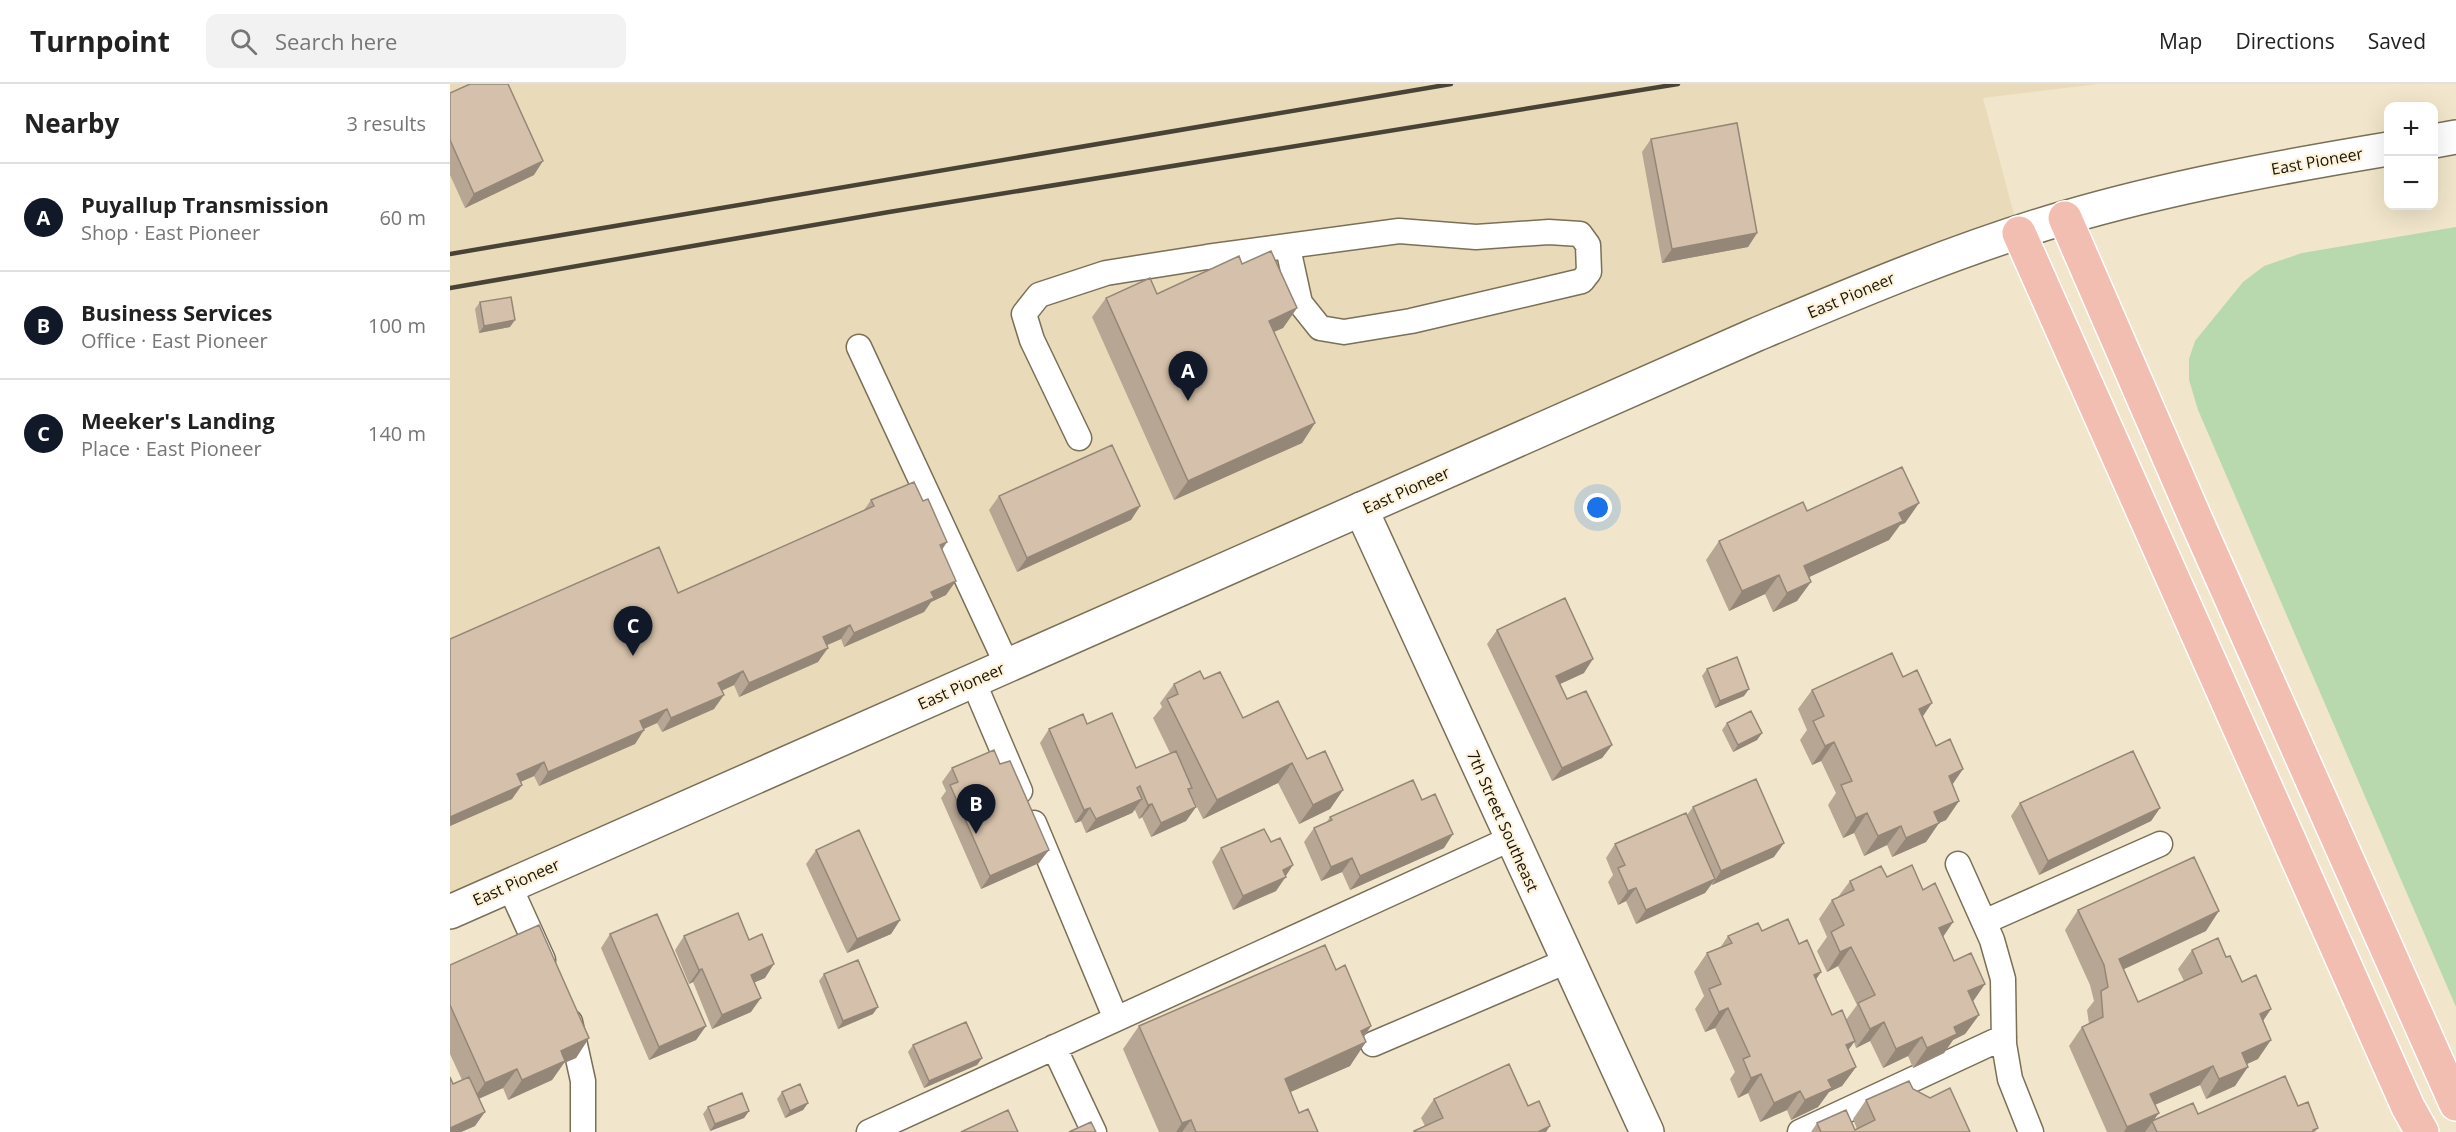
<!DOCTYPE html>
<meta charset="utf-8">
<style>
:root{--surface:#fff;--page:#f2f2f2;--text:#222;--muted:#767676;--line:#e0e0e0;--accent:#111827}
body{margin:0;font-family:"Open Sans",sans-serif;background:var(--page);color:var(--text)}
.controls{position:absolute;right:18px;top:18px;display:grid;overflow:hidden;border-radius:12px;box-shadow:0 6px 24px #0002}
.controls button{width:54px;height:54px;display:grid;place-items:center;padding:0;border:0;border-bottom:2px solid var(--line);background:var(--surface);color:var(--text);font:30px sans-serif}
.you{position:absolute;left:1148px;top:424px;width:21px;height:21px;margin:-15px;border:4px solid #fff;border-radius:50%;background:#1a73e8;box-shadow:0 0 0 9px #1a73e833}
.badge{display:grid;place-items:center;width:39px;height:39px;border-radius:50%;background:var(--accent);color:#fff;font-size:20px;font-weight:700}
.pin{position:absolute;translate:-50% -50px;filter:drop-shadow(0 2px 3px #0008)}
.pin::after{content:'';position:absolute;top:32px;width:21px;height:18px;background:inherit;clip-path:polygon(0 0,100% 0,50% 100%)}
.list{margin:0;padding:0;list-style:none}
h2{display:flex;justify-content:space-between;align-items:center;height:78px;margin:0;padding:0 24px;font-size:26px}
h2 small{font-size:20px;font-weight:400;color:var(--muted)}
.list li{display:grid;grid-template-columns:39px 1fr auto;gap:18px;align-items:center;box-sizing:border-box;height:108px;padding:0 24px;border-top:2px solid var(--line)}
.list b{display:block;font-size:22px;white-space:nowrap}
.list p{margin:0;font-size:20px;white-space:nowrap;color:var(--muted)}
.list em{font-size:20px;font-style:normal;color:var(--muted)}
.icon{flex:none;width:33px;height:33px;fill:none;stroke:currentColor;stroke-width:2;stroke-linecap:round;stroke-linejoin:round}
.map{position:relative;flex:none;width:2006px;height:1048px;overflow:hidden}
header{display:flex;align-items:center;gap:36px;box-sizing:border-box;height:84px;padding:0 30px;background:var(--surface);border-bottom:2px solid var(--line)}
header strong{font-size:28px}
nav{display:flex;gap:33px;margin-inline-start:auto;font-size:21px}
.search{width:420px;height:54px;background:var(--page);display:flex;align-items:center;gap:15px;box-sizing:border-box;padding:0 21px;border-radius:12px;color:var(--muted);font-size:22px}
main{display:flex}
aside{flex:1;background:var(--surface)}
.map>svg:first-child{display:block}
.built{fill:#e9dbb9}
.green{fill:#b8d9ae}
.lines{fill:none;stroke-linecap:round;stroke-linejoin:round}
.service-casing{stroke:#7a7058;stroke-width:27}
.minor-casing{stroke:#7a7058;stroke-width:36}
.secondary-casing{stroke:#7a7058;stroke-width:36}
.motorway-casing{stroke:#fff;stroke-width:36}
.service{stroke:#fff;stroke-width:24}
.minor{stroke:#fff;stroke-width:33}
.secondary{stroke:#fff;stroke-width:33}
.motorway{stroke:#f2beb1;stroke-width:33}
.rail{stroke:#494336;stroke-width:4.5}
.wall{fill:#b7a693}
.shaded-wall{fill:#958778}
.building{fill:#d5c1ab;stroke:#958778;stroke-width:1.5}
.labels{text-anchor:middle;stroke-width:4.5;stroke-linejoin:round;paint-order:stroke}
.street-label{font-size:16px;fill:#18140b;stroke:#fef3d8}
</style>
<header>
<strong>Turnpoint</strong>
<div class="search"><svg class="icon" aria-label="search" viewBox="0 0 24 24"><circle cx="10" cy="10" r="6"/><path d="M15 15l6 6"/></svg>Search here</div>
<nav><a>Map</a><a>Directions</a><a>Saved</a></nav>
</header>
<main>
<aside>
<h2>Nearby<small>3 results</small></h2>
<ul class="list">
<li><span class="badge">A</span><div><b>Puyallup Transmission</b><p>Shop · East Pioneer</p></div><em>60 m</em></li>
<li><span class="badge">B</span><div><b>Business Services</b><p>Office · East Pioneer</p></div><em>100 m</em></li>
<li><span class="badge">C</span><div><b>Meeker's Landing</b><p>Place · East Pioneer</p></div><em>140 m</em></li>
</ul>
</aside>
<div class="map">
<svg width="2006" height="1048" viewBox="0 0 2006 1048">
<rect width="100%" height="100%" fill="#f1e6cb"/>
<path class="built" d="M 0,0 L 1648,0 L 1533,14 L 1569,149 L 0,828 Z"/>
<path class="green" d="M 2006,143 L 2006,923 L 1748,326 L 1739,296 L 1739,275 L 1745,257 L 1793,198 L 1814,182 L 1852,169 Z"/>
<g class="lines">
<defs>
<path id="service" d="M 409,263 L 557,581
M 629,354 L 582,256 L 574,230 L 589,211 L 656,189 L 757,173 L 949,147 L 1026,153 L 1099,148 L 1130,150 L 1138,161 L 1139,188 L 1132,197 L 961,237 L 894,248 L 870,244 L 850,219 L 838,164
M 523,597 L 570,707
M 584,739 L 666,935
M 1508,780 L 1542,856 L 1553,895 L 1554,960 L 1560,995 L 1581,1048
M 59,801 L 93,876
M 1534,838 L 1710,760
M 120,938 L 133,997 L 133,1048
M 923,960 L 1117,877
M 604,963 L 644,1048
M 419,1048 L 1060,755
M 1350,1048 L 1554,953"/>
<path id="minor" d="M 911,425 L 1197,1048"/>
<path id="secondary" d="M 1984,57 L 2006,53
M 0,828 L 1305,251 C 1407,208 1508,165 1614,134 C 1720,103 1830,83 1938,65"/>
<path id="motorway" d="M 1615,134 L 1747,438 L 2006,1020
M 1569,149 L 1958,1023 L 1972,1048"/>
</defs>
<use href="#service" class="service-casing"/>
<use href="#minor" class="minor-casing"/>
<use href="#secondary" class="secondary-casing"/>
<use href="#motorway" class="motorway-casing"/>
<use href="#service" class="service"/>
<use href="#minor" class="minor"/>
<use href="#secondary" class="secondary"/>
<use href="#motorway" class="motorway"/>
<path class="rail" d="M 0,170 L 1001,0
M 0,204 L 439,128 L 1228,0"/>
</g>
<path class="wall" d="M 0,9 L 84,91 L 15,124 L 0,91 Z
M 1201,55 L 1307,149 L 1298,163 L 1212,179 L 1192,68 Z
M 792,180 L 847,224 L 833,244 L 824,248 L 865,339 L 852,359 L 724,416 L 642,233 L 656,214 L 707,210 Z
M 30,218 L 60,243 L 29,249 L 25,225 Z
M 549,412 L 690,422 L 681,436 L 567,488 L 539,426 Z
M 421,416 L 492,466 L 496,511 L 481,518 L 474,528 L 394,563 L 391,555 L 376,561 L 368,578 L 289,613 L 284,601 L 272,607 L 264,625 L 212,648 L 207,639 L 194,645 L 185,660 L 89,702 L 84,692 L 70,698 L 62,715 L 0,742 L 0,555 L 228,509 L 414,426 Z
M 1469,419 L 1455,439 L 1450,441 L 1439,456 L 1359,493 L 1347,517 L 1323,528 L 1315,510 L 1279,527 L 1256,476 L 1269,457 L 1357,427 Z
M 1047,546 L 1134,589 L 1110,600 L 1117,615 L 1162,661 L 1152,674 L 1102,697 L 1037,560 Z
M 1257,585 L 1294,612 L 1265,624 L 1252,592 Z
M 754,595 L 793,634 L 857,675 L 893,706 L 880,725 L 849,740 L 828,699 L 753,735 L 739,707 L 746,723 L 736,737 L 701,753 L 692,733 L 689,735 L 685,726 L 682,729 L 636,749 L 631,737 L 625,739 L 590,659 L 599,645 L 637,640 L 686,684 L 720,669 L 703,634 L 712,623 L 710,619 L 724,600 Z
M 1362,606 L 1472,633 L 1486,662 L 1513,685 L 1502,701 L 1509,717 L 1496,736 L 1489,739 L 1476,758 L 1442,773 L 1437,761 L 1414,772 L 1404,749 L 1393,754 L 1378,721 L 1386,709 L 1371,677 L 1362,681 L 1350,656 L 1357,646 L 1348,625 Z
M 1277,639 L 1312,649 L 1307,656 L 1283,668 L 1272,646 Z
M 502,684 L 589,779 L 531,805 L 491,714 L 496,707 L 492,698 Z
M 972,716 L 994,764 L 900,806 L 892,788 L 871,797 L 854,758 L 864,744 L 876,739 L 880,733 Z
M 1570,719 L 1710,724 L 1701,737 L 1589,791 L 1561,732 Z
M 1243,723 L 1324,773 L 1262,801 L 1262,800 L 1255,809 L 1186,840 L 1176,817 L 1168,821 L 1158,798 L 1163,791 L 1156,774 L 1165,760 L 1237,731 Z
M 821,758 L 836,793 L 826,807 L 783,826 L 762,778 L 771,764 Z
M 366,766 L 450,836 L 441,850 L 397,869 L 356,780 Z
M 1437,793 L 1473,806 L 1503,838 L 1493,853 L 1529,931 L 1515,950 L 1503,956 L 1494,969 L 1463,984 L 1458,972 L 1433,984 L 1420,957 L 1406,964 L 1404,958 L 1398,966 L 1406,983 L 1392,1002 L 1379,1008 L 1368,1023 L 1341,1036 L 1337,1026 L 1310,1038 L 1298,1009 L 1288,1014 L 1280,995 L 1285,988 L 1265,944 L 1255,948 L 1245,925 L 1254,912 L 1244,888 L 1257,869 L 1270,864 L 1278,852 L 1312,847 L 1349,860 L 1371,888 L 1366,895 L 1382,931 L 1396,936 L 1407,921 L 1388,882 L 1377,888 L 1367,867 L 1377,853 L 1369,835 L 1382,816 L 1388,813 L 1400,797 Z
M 1628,826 L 1756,847 L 1673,885 L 1688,918 L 1734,897 L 1728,885 L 1742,866 L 1776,873 L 1792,898 L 1821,925 L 1813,937 L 1808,975 L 1797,980 L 1785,1002 L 1756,1015 L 1750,1001 L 1705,1021 L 1703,1037 L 1748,1030 L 1848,1022 L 1868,1044 L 1865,1048 L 1657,1048 L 1619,962 L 1632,943 L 1639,940 L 1637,926 L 1644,917 L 1640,901 L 1615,846 Z
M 160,850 L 256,942 L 246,956 L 199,976 L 151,864 Z
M 234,852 L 315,894 L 304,898 L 301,928 L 262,945 L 243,898 L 239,900 L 225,866 Z
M 0,881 L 139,954 L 126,974 L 114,979 L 102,996 L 58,1016 L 53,1004 L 29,1015 L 25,1042 L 11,1048 L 0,1048 L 3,1000 L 12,996 L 0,970 Z
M 886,886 L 921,942 L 914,953 L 900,982 L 840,1008 L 849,1029 L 868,1048 L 709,1048 L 673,965 L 689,942 Z
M 374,890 L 423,930 L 388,945 L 369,897 Z
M 463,961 L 532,974 L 527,981 L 474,1004 L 458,968 Z
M 1463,1005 L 1520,1048 L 1361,1048 L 1367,1039 L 1405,1046 L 1407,1045 L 1403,1035 L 1416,1016 Z
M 332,1008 L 358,1019 L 353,1026 L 335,1034 L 327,1015 Z
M 984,1015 L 1078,1022 L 1096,1048 L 963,1048 L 975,1042 L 971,1034 Z
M 258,1023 L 299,1027 L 294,1034 L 260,1047 L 253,1030 Z"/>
<path class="shaded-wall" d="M 93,77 L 84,91 L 15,124 L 24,110 Z
M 1307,149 L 1298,163 L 1212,179 L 1222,165 Z
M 847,224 L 833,244 L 805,256 L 819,237 Z
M 65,236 L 60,243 L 29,249 L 34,242 Z
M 865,339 L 852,359 L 724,416 L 738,397 Z
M 1469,419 L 1455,439 L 1450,441 L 1439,456 L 1340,502 L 1354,482 L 1449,429 Z
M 690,422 L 681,436 L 567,488 L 577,474 Z
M 497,458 L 488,472 L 490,461 Z
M 1329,491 L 1315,510 L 1279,527 L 1292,507 Z
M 506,497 L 496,511 L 481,518 L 474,528 L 394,563 L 404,549 L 481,508 Z
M 1361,498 L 1347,517 L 1323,528 L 1337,509 Z
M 400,541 L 391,555 L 364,567 L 373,553 Z
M 378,564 L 368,578 L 289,613 L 299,599 Z
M 1143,575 L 1134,589 L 1097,606 L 1106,592 Z
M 293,587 L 284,601 L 259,612 L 268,599 Z
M 1299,605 L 1294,612 L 1265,624 L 1270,617 Z
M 274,611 L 264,625 L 212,648 L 221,634 Z
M 1482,619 L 1469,638 L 1469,625 Z
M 217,625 L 207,639 L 180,651 L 190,637 Z
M 194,646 L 185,660 L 89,702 L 98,688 Z
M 1312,649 L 1307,656 L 1283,668 L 1288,661 Z
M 1384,658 L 1371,677 L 1362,681 L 1375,662 Z
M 1162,661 L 1152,674 L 1102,697 L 1112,684 Z
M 94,678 L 84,692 L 57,704 L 67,690 Z
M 842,679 L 828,699 L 753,735 L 767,716 Z
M 1513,685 L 1500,704 L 1499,692 Z
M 72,701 L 62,715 L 0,742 L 0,733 Z
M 893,706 L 880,725 L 849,740 L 863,721 Z
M 692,715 L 682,729 L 636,749 L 646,735 Z
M 1509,717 L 1496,736 L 1489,739 L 1476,758 L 1442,773 L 1456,754 L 1484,728 Z
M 702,720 L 692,733 L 689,735 L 698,721 Z
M 746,723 L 736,737 L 701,753 L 711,739 Z
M 640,724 L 631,737 L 625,739 L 634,726 Z
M 1710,724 L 1701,737 L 1589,791 L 1598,777 Z
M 1417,729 L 1404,749 L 1393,754 L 1406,734 Z
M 1451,742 L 1437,761 L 1414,772 L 1428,752 Z
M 1003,750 L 994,764 L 900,806 L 910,792 Z
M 1334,759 L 1324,773 L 1262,801 L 1271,787 Z
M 599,766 L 589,779 L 531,805 L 540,792 Z
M 902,774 L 892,788 L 871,797 L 881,783 Z
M 843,781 L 826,807 L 783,826 L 793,812 L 833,786 Z
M 1265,795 L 1255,809 L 1186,840 L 1196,826 Z
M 1186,804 L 1176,817 L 1168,821 L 1178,807 Z
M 1769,827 L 1756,847 L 1655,894 L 1669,875 Z
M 450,836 L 441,850 L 397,869 L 407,855 Z
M 1503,838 L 1490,857 L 1489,844 Z
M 1401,863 L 1388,882 L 1377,888 L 1390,868 Z
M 324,880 L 315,894 L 291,904 L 301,891 Z
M 252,885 L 243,898 L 239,900 L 249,886 Z
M 1371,888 L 1358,907 L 1364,891 Z
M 1535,900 L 1522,919 L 1518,907 Z
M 311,914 L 301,928 L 262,945 L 272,931 Z
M 428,923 L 423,930 L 388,945 L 393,937 Z
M 1278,924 L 1265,944 L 1255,948 L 1269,928 Z
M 1821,925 L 1808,944 L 1810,930 Z
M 1529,931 L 1515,950 L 1503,956 L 1494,969 L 1463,984 L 1477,964 L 1504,943 Z
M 1434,938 L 1420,957 L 1406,964 L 1420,945 Z
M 256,942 L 246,956 L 199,976 L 209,963 Z
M 921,942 L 907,962 L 916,958 L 900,982 L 818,1018 L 835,995 L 911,947 Z
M 1472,953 L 1458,972 L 1433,984 L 1446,965 Z
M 139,954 L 126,974 L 114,979 L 102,996 L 58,1016 L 72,996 L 111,967 Z
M 1821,956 L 1808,975 L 1779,988 L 1792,969 Z
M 1405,957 L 1391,976 L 1396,961 Z
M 532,974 L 527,981 L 474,1004 L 479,997 Z
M 1763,982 L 1750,1001 L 1686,1029 L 1700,1010 Z
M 1406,983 L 1392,1002 L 1379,1008 L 1368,1023 L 1341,1036 L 1355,1016 L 1378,996 Z
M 1798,983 L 1785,1002 L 1756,1015 L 1769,995 Z
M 67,985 L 53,1004 L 21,1018 L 35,999 Z
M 1311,990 L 1298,1009 L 1288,1014 L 1301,994 Z
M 1350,1007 L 1337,1026 L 1310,1038 L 1324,1019 Z
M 358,1019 L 353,1026 L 335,1034 L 340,1027 Z
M 299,1027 L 294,1034 L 260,1047 L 265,1040 Z
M 35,1028 L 25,1042 L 11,1048 L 0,1048 L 0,1044 Z
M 1709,1029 L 1695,1048 L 1674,1048 L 1677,1043 Z
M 741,1036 L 732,1048 L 726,1048 L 732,1039 Z
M 1100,1042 L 1096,1048 L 1088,1048 Z"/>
<path class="building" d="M 20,0 L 58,0 L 93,77 L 24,110 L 0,56 L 0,9 Z
M 1287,39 L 1307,149 L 1222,165 L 1201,55 Z
M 821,167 L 847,224 L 819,237 L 865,339 L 738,397 L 656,214 L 700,194 L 707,210 L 789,172 L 792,180 Z
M 61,213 L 65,236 L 34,242 L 30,218 Z
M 662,361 L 690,422 L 577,474 L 549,412 Z
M 1452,383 L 1469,419 L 1449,429 L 1453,437 L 1354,482 L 1361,498 L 1337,509 L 1329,491 L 1292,507 L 1269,457 L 1353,418 L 1357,427 Z
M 464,398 L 473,417 L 478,415 L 497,458 L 490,461 L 506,497 L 481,508 L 484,514 L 404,549 L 400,541 L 373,553 L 378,564 L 299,599 L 293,587 L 268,599 L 274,611 L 221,634 L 217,625 L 190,637 L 194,646 L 98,688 L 94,678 L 67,690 L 72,701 L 0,733 L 0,555 L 209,463 L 228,509 L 424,422 L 421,416 Z
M 1115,514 L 1143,575 L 1106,592 L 1117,615 L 1136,607 L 1162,661 L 1112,684 L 1047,546 Z
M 1442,569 L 1453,593 L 1467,586 L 1482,619 L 1469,625 L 1486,662 L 1500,655 L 1513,685 L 1499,692 L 1509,717 L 1484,728 L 1489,739 L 1456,754 L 1451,742 L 1428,752 L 1417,729 L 1406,734 L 1391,701 L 1402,697 L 1384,658 L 1375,662 L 1363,637 L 1374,632 L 1362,606 Z
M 1287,573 L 1299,605 L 1270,617 L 1257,585 Z
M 750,587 L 754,595 L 770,588 L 793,634 L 828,617 L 857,675 L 875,667 L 893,706 L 863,721 L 842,679 L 767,716 L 717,615 L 728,610 L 724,600 Z
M 1301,627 L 1312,649 L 1288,661 L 1277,639 Z
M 662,629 L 686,684 L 726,667 L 742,704 L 738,705 L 746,723 L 711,739 L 702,720 L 698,721 L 690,702 L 687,704 L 692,715 L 646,735 L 640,724 L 634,726 L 599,645 L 633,630 L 637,640 Z
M 544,666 L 550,680 L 560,677 L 599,766 L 540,792 L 500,701 L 508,698 L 502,684 Z
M 1683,667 L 1710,724 L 1598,777 L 1570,719 Z
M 1306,695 L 1334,759 L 1271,787 L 1243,723 Z
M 963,696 L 972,716 L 985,710 L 1003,750 L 910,792 L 902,774 L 881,783 L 864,744 L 882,736 L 880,733 Z
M 1236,729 L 1265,795 L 1196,826 L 1186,804 L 1178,807 L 1168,784 L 1175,781 L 1165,760 Z
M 814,745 L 821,758 L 830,754 L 843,781 L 833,786 L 836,793 L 793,812 L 771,764 Z
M 409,746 L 450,836 L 407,855 L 366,766 Z
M 1744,773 L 1769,827 L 1669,875 L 1688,918 L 1752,889 L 1742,866 L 1768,854 L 1776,873 L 1780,872 L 1792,898 L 1806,891 L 1821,925 L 1810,930 L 1821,956 L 1792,969 L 1798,983 L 1769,995 L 1763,982 L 1700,1010 L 1709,1029 L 1677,1043 L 1632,943 L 1653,933 L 1651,907 L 1658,903 L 1654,881 L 1628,826 Z
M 1462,781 L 1473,806 L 1485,799 L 1503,838 L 1489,844 L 1504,877 L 1521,869 L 1535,900 L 1518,907 L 1529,931 L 1504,943 L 1507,950 L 1477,964 L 1472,953 L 1446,965 L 1434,938 L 1420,945 L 1408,919 L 1425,911 L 1401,863 L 1390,868 L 1381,848 L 1394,841 L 1382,816 L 1404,806 L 1400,797 L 1431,782 L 1437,793 Z
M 288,829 L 299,856 L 312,850 L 324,880 L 301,891 L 311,914 L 272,931 L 252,885 L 249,886 L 234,852 Z
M 207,830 L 256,942 L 209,963 L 160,850 Z
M 1338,835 L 1349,860 L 1357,856 L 1371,888 L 1364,891 L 1382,931 L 1392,926 L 1405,957 L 1396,961 L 1406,983 L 1378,996 L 1382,1004 L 1355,1016 L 1350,1007 L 1324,1019 L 1311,990 L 1301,994 L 1293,975 L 1300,972 L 1278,924 L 1269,928 L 1259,905 L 1271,900 L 1257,869 L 1282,859 L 1278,852 L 1308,839 L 1312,847 Z
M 89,841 L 139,954 L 111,967 L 115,977 L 72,996 L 67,985 L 35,999 L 0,921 L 0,881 Z
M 875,861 L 886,886 L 895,881 L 921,942 L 911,947 L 916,958 L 835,995 L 849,1029 L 858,1025 L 868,1048 L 746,1048 L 741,1036 L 732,1039 L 689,942 Z
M 408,876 L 428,923 L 393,937 L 374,890 Z
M 516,938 L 532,974 L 479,997 L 463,961 Z
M 1059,980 L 1078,1022 L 1089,1017 L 1100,1042 L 1088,1048 L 965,1048 L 964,1047 L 993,1034 L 984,1015 Z
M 1835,992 L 1848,1022 L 1858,1018 L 1868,1044 L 1863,1046 L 1863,1048 L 1707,1048 L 1702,1037 L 1743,1019 L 1748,1030 Z
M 0,993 L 3,1000 L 19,993 L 35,1028 L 0,1044 Z
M 1459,997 L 1463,1005 L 1480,1014 L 1500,1004 L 1520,1048 L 1371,1048 L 1367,1039 L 1396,1026 L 1405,1046 L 1425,1036 L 1416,1016 Z
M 350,1000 L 358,1019 L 340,1027 L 332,1008 Z
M 292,1009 L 299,1027 L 265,1040 L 258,1023 Z
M 558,1026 L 568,1048 L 511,1048 Z
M 641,1038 L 646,1048 L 619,1048 Z"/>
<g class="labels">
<g class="street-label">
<text transform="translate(1867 77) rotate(-10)" y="6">East Pioneer</text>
<text transform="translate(1401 211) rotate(-23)" y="6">East Pioneer</text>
<text transform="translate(956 406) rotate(-24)" y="6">East Pioneer</text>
<text transform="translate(511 602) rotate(-24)" y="6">East Pioneer</text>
<text transform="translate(1053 737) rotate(66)" y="6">7th Street Southeast</text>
<text transform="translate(66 798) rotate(-24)" y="6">East Pioneer</text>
</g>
</g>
</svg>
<div class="controls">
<button>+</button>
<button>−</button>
</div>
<div class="you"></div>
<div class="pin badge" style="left:738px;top:317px">A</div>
<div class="pin badge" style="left:526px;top:750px">B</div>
<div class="pin badge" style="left:183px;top:572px">C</div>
</div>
</main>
